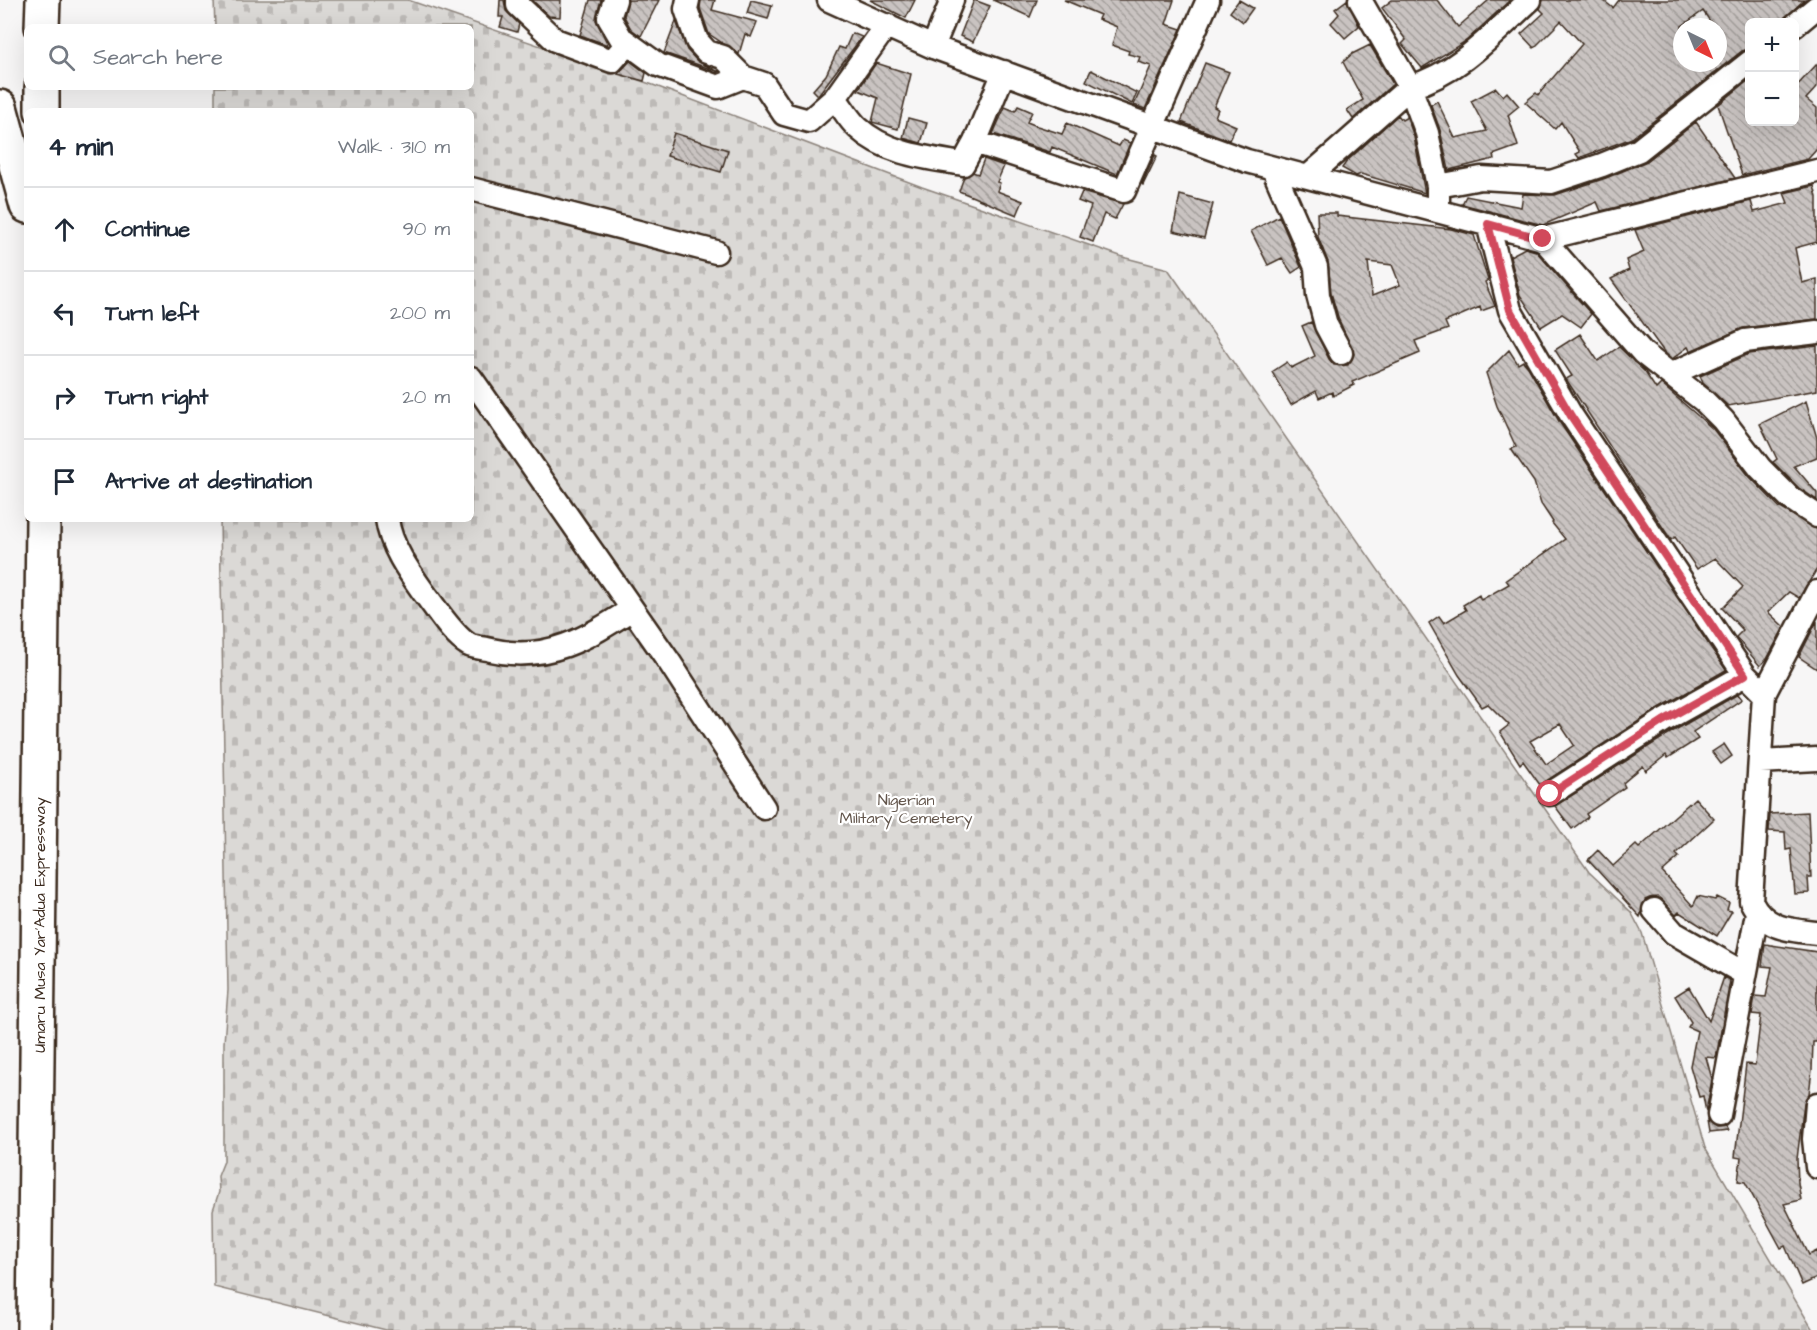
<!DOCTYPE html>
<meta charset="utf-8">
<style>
:root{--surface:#fff;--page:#f6f6f7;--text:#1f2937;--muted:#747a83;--line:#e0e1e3}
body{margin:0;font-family:"Architects Daughter",sans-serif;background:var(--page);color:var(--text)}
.controls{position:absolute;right:18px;top:18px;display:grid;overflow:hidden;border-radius:9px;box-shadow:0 6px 24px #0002}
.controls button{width:54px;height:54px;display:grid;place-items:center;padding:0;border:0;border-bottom:2px solid var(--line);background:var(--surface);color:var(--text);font:30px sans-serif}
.compass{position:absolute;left:1673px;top:18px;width:54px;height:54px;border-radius:50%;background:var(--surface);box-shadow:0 6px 24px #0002;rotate:137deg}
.stop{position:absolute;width:18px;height:18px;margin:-14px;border:4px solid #d1495b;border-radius:50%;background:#fff}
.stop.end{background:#d1495b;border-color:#fff;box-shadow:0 2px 6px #0008}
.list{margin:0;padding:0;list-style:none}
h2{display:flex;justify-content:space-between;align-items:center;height:78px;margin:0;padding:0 24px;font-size:26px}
h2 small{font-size:20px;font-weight:400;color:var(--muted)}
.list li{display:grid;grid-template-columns:39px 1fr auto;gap:18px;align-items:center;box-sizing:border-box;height:84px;padding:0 24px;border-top:2px solid var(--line)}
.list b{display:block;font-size:22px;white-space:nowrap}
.list em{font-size:20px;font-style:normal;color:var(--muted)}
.icon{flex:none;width:33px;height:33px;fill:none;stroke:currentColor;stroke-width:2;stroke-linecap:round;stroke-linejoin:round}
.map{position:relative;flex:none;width:1817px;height:1330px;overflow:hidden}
.search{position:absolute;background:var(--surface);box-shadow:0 6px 24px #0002;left:24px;top:24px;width:450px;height:66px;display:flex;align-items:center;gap:15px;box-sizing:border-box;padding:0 21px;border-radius:9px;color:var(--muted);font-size:22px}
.panel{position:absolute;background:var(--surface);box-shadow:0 6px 24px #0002;left:24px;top:108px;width:450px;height:414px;border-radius:9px}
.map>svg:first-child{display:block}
.cemetery{fill:url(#cemetery-stones);stroke:#8b827a;stroke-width:1.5}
.building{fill:url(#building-back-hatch);stroke:#3b2a1e;stroke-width:1.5;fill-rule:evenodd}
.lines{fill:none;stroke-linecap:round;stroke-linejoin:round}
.minor-casing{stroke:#3b2a1e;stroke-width:27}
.highway-casing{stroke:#3b2a1e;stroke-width:38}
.minor{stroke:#fff;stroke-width:22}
.highway{stroke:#fff;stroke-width:33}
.route{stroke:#d1495b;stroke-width:8}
.labels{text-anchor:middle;stroke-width:4.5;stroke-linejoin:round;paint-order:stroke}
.park-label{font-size:16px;fill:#63564c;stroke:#fff}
.street-label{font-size:16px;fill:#3b2a1e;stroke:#fff}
</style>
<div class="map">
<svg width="1817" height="1330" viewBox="0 0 1817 1330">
<defs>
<pattern id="cemetery-stones" width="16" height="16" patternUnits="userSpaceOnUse" patternTransform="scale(1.5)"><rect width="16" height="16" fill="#dbd9d6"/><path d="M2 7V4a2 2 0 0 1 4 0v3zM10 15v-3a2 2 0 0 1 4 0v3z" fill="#bdbab7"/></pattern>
<pattern id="building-back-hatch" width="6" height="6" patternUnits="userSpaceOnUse" patternTransform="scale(1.5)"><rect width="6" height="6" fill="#c9c3c1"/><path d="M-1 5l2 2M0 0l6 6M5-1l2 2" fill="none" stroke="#a49f9c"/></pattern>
</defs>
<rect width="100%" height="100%" fill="#f7f6f6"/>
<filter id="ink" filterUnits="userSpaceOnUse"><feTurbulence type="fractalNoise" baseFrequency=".0167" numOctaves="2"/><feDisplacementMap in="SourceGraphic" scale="12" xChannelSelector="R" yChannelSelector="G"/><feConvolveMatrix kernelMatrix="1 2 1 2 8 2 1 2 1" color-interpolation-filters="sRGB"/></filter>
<g filter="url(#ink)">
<path class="cemetery" d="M 214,0 L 408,0 L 653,85 L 922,187 L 1126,258 L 1168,269 L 1589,872 L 1631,912 L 1642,933 L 1705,1148 L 1813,1330 L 386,1330 L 214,1287 L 213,1210 L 219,1192 L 218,1176 L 224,1161 L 224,1043 L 228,990 L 220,519 L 471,519 L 471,111 L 215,111 L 215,87 L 471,87 L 471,27 L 215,27 Z"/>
<path class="building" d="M 500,0 L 504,0 L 506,11 L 519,24 L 517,32 L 500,27 L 503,17 L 499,17 Z
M 532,0 L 561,0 L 560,17 L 549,16 Z
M 590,0 L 601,0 L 596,20 L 608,45 L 580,35 Z
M 628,0 L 659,0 L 641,36 L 631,29 L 624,16 Z
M 701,0 L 715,0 L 712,10 L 757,22 L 751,37 L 745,34 L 739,54 L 709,34 L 700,8 Z
M 751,0 L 772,5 L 768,19 L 747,13 Z
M 870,0 L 915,0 L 906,18 Z
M 974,0 L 990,6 L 973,42 L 960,36 Z
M 993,0 L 1037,0 L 1030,17 Z
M 1064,0 L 1174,0 L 1166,24 L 1181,29 L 1145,109 L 1134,105 L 1151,66 L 1138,62 L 1140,57 L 1128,54 L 1129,51 L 1112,45 L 1117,27 L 1098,19 L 1100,15 Z
M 1239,0 L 1253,8 L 1243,22 L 1230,12 Z
M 1347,0 L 1359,26 L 1345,38 L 1331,23 L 1339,14 L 1335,9 Z
M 1392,0 L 1437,0 L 1458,27 L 1489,0 L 1510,0 L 1466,41 L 1422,68 L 1402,44 L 1406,40 L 1382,8 Z
M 1543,0 L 1603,0 L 1613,8 L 1619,0 L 1804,0 L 1781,22 L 1749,22 L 1749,49 L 1742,51 L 1632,138 L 1579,158 L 1576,154 L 1580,152 L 1561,122 L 1555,129 L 1525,102 L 1536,93 L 1538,95 L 1582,44 L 1561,21 L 1534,48 L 1521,34 L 1544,13 L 1540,9 ZM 1703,11 L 1714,27 L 1718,27 L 1718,63 L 1682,63 L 1682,26 Z
M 676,21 L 687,50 L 697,61 L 719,72 L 664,53 Z
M 852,33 L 862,37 L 818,95 L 813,90 L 826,75 L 839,47 L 845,49 Z
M 1370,45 L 1393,84 L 1353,119 L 1347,110 L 1363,100 L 1343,62 L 1352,54 Z
M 630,61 L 646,73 L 644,81 L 618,74 Z
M 876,63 L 911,74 L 898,129 L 872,122 L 878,98 L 858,90 Z
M 1205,63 L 1229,72 L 1214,107 L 1218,109 L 1215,117 L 1236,126 L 1229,140 L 1181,122 Z
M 1817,64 L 1817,87 L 1806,99 L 1817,108 L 1817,149 L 1808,159 L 1742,175 L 1718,105 L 1749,80 L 1749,122 L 1794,122 L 1794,89 Z
M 1091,70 L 1137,93 L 1132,104 L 1086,81 Z
M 1496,88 L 1503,96 L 1507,92 L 1519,106 L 1508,115 L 1518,146 L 1493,155 L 1494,159 L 1449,170 L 1440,130 L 1431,105 L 1437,101 L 1455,138 L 1487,131 L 1471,101 Z
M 1018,106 L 1032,112 L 1027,122 L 1037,126 L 1062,134 L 1067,123 L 1119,146 L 1123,140 L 1130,143 L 1117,174 L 1052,147 L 1050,152 L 993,134 L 1005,107 L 1015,111 Z
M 1398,115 L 1402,120 L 1407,117 L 1414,137 L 1425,193 L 1361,174 L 1356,176 L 1342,168 L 1347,161 Z
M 908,118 L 927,123 L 921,143 L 903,138 Z
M 1696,122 L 1735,178 L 1601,211 L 1597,202 L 1543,225 L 1462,204 L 1466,196 L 1521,207 L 1523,194 L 1555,195 L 1606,178 L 1647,161 Z
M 674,133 L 728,150 L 721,172 L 667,156 Z
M 1155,155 L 1157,156 L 1143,185 L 1142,184 Z
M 984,159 L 1004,166 L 997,182 L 1000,183 L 997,191 L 1023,201 L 1017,215 L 959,191 L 964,177 L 973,172 L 978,174 Z
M 1814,186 L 1817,197 L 1817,242 L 1795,248 L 1802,283 L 1817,279 L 1817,319 L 1743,328 L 1690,351 L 1688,347 L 1672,359 L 1664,352 L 1611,279 L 1629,270 L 1626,260 L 1644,252 L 1635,230 L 1751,201 L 1754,212 L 1788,203 L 1784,193 Z
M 1082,192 L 1123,204 L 1115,219 L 1104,214 L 1093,242 L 1080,237 L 1091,206 L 1078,201 Z
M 1180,195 L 1213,204 L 1204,238 L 1173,231 Z
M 1317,213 L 1337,213 L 1337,216 L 1451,229 L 1474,235 L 1488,280 L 1485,282 L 1495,306 L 1481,311 L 1480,307 L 1445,322 L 1448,329 L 1415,341 L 1420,353 L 1352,382 L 1354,385 L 1333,396 L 1332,392 L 1319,398 L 1316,391 L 1291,405 L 1272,372 L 1287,362 L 1291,368 L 1315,356 L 1302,326 L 1311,322 L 1329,359 L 1334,365 L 1348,365 L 1354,354 L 1339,320 L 1331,293 L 1328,262 L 1318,237 ZM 1368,262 L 1392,265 L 1400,285 L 1372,296 Z
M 1279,216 L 1301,267 L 1292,273 L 1282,258 L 1268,265 L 1251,231 Z
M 1525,248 L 1536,251 L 1591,314 L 1581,327 L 1562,314 L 1541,327 L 1520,295 L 1510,256 Z
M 1580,334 L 1598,361 L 1619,347 L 1645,372 L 1656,389 L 1661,384 L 1713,429 L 1749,476 L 1780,508 L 1817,529 L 1817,569 L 1799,598 L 1789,592 L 1768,612 L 1784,627 L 1767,659 L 1760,666 L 1736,637 L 1743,630 L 1722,608 L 1743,587 L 1715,558 L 1697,569 L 1675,537 L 1671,540 L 1566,379 L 1572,376 L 1555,350 Z
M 1817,346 L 1817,390 L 1728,406 L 1703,383 L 1700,376 L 1749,354 Z
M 1509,350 L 1518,364 L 1523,361 L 1528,367 L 1560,423 L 1726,670 L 1656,710 L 1540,785 L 1523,761 L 1520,764 L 1500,732 L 1509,725 L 1488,704 L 1482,707 L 1459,675 L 1429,623 L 1439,616 L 1444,623 L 1466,610 L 1463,605 L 1479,595 L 1481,600 L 1509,584 L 1506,580 L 1565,539 L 1552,523 L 1553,522 L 1541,504 L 1534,482 L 1511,449 L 1516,447 L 1497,406 L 1486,373 ZM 1560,724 L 1574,745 L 1546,764 L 1530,741 Z
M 1806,401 L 1817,438 L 1817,457 L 1794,466 L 1817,493 L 1817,500 L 1799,488 L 1773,462 L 1777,459 L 1760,424 Z
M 1817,621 L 1817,669 L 1799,657 Z
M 1738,694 L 1742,699 L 1693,732 L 1698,739 L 1668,758 L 1666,755 L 1646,771 L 1643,766 L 1623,783 L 1625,787 L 1586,814 L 1588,817 L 1572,829 L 1555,806 L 1670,733 Z
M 1724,744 L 1732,756 L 1721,764 L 1712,752 Z
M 1695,798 L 1714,819 L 1676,854 L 1679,857 L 1662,872 L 1693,906 L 1698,896 L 1715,900 L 1717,897 L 1729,903 L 1727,910 L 1732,911 L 1717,936 L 1679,912 L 1676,915 L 1658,897 L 1645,900 L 1640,917 L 1588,860 L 1598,850 L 1613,866 L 1636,845 L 1639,848 Z
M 1808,812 L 1811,877 L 1808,877 L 1809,893 L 1795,894 L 1791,849 L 1786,850 L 1785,832 L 1769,831 L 1770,814 Z
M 1765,944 L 1817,952 L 1817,1042 L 1813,1042 L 1812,1070 L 1809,1094 L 1804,1103 L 1797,1159 L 1798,1183 L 1801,1200 L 1784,1204 L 1809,1255 L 1817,1251 L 1817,1278 L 1802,1285 L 1785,1246 L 1781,1248 L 1745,1182 L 1738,1181 L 1741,1158 L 1735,1157 L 1746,1064 L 1755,1065 L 1761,1015 L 1752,1014 L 1755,996 L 1766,997 L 1772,967 L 1762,966 Z
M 1724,977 L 1730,981 L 1716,1058 L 1706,1057 L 1712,1079 L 1706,1112 L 1703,1096 L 1699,1097 L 1690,1066 L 1697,1031 L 1688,1027 L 1691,1022 L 1675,996 L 1689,987 L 1709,1021 Z
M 1707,1121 L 1716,1128 L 1725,1127 L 1727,1131 L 1709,1133 Z"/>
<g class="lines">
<defs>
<path id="minor" d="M 518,0 L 518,5 L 555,40 L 612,61 L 628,43
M 615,0 L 609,18 L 621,38 L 658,65 L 718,87 L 743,77
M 688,0 L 686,9 L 697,41 L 707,52 L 723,57 L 743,77 L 764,84 L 784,114 L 809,121 L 835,98
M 829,0 L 933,47 L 1247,161 L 1543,239 L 1643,353 L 1704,401 L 1723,420 L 1760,468 L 1790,498 L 1817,516
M 1360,0 L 1410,87 L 1427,133 L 1438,186
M 887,25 L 835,98 C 842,107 849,120 858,128 C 886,154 928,158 963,164 L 975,142 L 1124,191 L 1208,0
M 1794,26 L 1817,7
M 933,47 L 952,0
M 975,142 L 1004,72
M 1273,169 L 1316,267 L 1318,295 L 1326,325 L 1341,353
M 1309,176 L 1410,87 C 1459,73 1493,34 1530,0
M 471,189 L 716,252
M 1438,211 L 1438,186 L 1481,178 L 1551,182 L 1602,165 L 1639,150 L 1750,62
M 1488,224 L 1510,310 L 1571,415 L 1745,675 L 1764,694 L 1751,901 C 1765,929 1788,930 1817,933
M 1543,239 L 1817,171
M 1671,374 L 1745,341 L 1817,332
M 471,378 L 670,663 L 764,808
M 387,519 C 390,545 409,572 424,593 C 435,607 453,636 469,645 C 475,648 485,648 491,650 C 547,663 587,638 632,609
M 1764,694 L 1817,592
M 1760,762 L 1817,759
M 1550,794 L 1663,721 L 1745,675
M 1654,910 L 1674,933 L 1745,974
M 1817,1104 L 1814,1139 L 1817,1140
M 1719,1115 L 1757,913
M 1814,1139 L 1817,1167"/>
<path id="highway" d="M 42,27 L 43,0
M 0,107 L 27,206
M 42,111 L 42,87
M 34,1330 L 43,519"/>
</defs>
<use href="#minor" class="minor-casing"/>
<use href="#highway" class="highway-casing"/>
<use href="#minor" class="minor"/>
<use href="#highway" class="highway"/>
</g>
</g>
<g class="lines" filter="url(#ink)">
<path class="route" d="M 1543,239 L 1488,224 L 1510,310 L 1571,416 L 1745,675 L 1663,721 L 1550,794"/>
</g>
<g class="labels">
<g class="park-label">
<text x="906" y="805">Nigerian<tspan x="906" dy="18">Military Cemetery</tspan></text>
</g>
<g class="street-label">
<text transform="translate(39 925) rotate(-90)" y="6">Umaru Musa Yar'Adua Expressway</text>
</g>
</g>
</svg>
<div class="controls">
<button>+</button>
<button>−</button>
</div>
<svg class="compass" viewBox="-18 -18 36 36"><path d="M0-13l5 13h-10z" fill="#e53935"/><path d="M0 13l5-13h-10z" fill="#747a83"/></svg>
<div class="stop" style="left:1550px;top:794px"></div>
<div class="stop end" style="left:1543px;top:239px"></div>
<div class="search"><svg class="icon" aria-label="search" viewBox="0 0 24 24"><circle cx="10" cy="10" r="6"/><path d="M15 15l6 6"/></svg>Search here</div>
<section class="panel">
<h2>4 min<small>Walk · 310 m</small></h2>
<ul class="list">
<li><svg class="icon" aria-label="ahead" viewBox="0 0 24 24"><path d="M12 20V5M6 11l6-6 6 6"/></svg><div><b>Continue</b></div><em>90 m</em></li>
<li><svg class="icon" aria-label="left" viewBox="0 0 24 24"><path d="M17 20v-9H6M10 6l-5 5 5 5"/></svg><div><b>Turn left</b></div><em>200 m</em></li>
<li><svg class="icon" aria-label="right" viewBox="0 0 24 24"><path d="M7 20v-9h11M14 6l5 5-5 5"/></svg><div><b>Turn right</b></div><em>20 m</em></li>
<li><svg class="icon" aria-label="arrive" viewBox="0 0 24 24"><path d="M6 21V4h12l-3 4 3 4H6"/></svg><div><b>Arrive at destination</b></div></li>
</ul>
</section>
</div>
